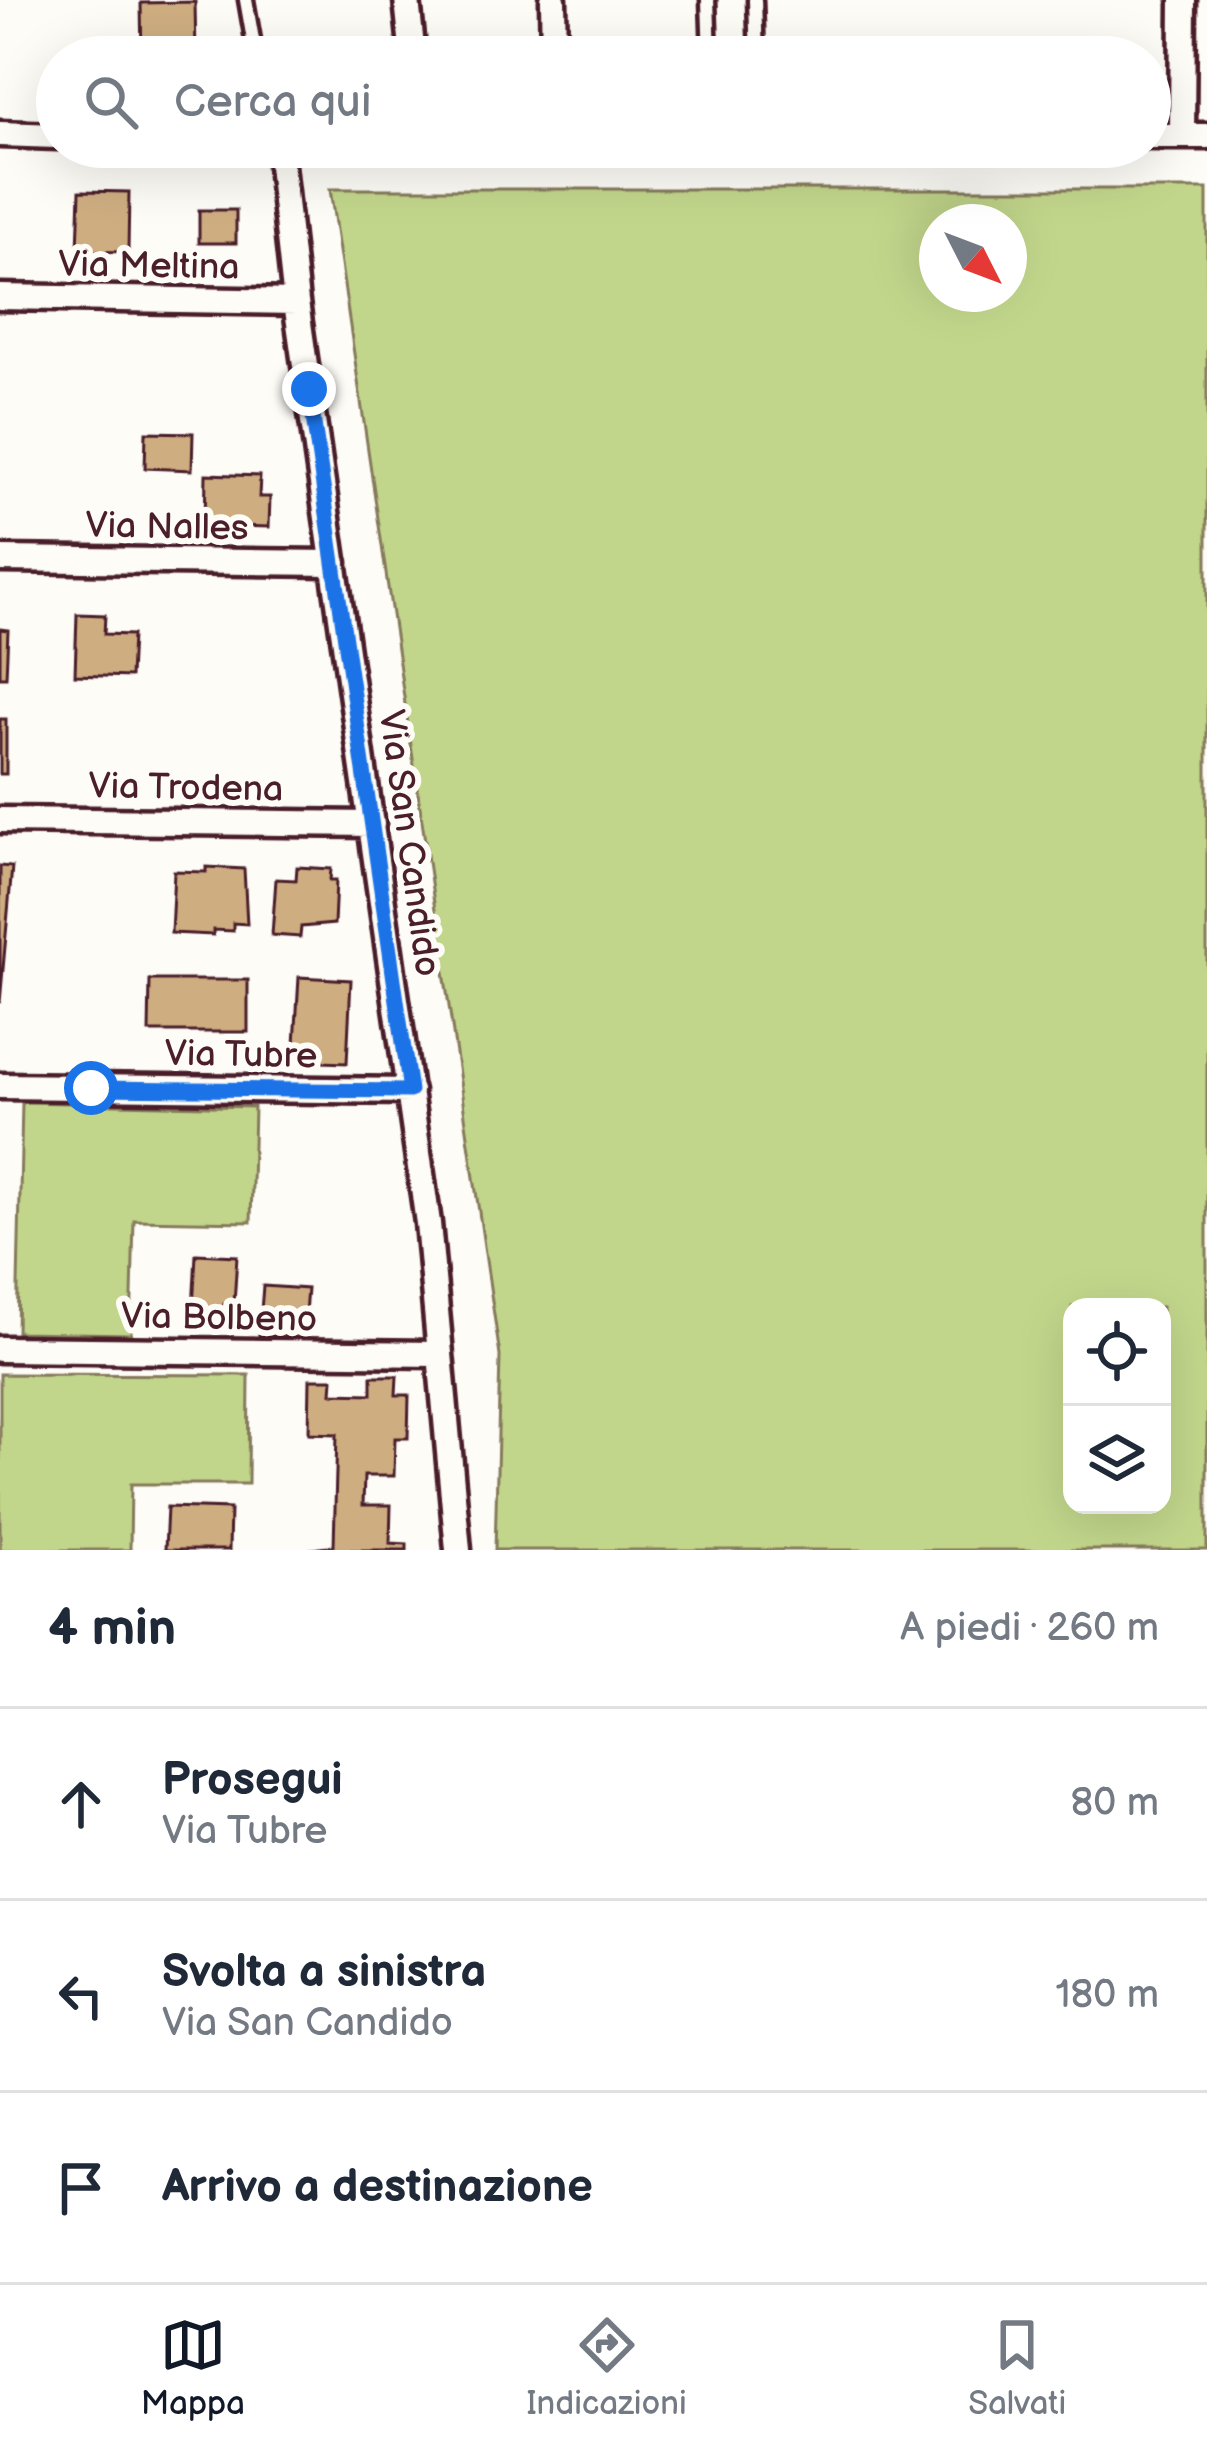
<!DOCTYPE html>
<html lang="it">
<meta charset="utf-8">
<style>
:root{--surface:#fff;--page:#f6f6f7;--text:#1f2937;--muted:#747a83;--line:#e0e1e3;--accent:#111827}
body{margin:0;font-family:"Balsamiq Sans",sans-serif;background:var(--page);color:var(--text)}
.controls{position:absolute;right:36px;bottom:36px;display:grid;overflow:hidden;border-radius:24px;box-shadow:0 12px 48px #0002}
.controls button{width:108px;height:108px;display:grid;place-items:center;padding:0;border:0;border-bottom:3px solid var(--line);background:var(--surface);color:var(--text);font:60px sans-serif}
.compass{position:absolute;left:919px;top:204px;width:108px;height:108px;border-radius:50%;background:var(--surface);box-shadow:0 12px 48px #0002;rotate:132deg}
.stop{position:absolute;width:36px;height:36px;margin:-27px;border:9px solid #1a73e8;border-radius:50%;background:#fff}
.stop.end{background:#1a73e8;border-color:#fff;box-shadow:0 3px 12px #0008}
.list{margin:0;padding:0;list-style:none}
h2{display:flex;justify-content:space-between;align-items:center;height:156px;margin:0;padding:0 48px;font-size:51px}
h2 small{font-size:39px;font-weight:400;color:var(--muted)}
.list li{display:grid;grid-template-columns:78px 1fr auto;gap:36px;align-items:center;box-sizing:border-box;height:192px;padding:0 48px;border-top:3px solid var(--line)}
.list b{display:block;font-size:45px;white-space:nowrap}
.list p{margin:0;font-size:39px;white-space:nowrap;color:var(--muted)}
.list em{font-size:39px;font-style:normal;color:var(--muted)}
.icon{flex:none;width:66px;height:66px;fill:none;stroke:currentColor;stroke-width:2;stroke-linecap:round;stroke-linejoin:round}
.map{position:relative;flex:none;width:1207px;height:1550px;overflow:hidden}
.search{position:absolute;background:var(--surface);box-shadow:0 12px 48px #0002;left:36px;right:36px;top:36px;height:132px;display:flex;align-items:center;gap:30px;box-sizing:border-box;padding:0 42px;border-radius:66px;color:var(--muted);font-size:45px}
.sheet{height:732px;background:var(--surface)}
nav{display:flex;justify-content:space-around;align-items:center;box-sizing:border-box;height:168px;border-top:3px solid var(--line);background:var(--surface);font-size:33px;color:var(--muted)}
nav a{display:grid;justify-items:center;gap:6px}
nav .on{color:var(--accent)}
.map>svg:first-child{display:block}
.green{fill:#c2d68b;stroke:#867a5b;stroke-width:3;fill-rule:evenodd}
.building{fill:#cead81;stroke:#4a1f2b;stroke-width:3}
.lines{fill:none;stroke-linecap:round;stroke-linejoin:round}
.lane-casing{stroke:#4a1f2b;stroke-width:21}
.street-casing{stroke:#4a1f2b;stroke-width:33}
.lane{stroke:#fdfcf7;stroke-width:12}
.street{stroke:#fdfcf7;stroke-width:24}
.route{stroke:#1a73e8;stroke-width:15}
.labels{text-anchor:middle;stroke-width:12;stroke-linejoin:round;paint-order:stroke}
.street-label{font-size:36px;fill:#4a1f2b;stroke:#fdfcf7}
</style>
<div class="map">
<svg width="1207" height="1550" viewBox="0 0 1207 1550">
<rect width="100%" height="100%" fill="#fdfcf7"/>
<filter id="ink" filterUnits="userSpaceOnUse"><feTurbulence type="fractalNoise" baseFrequency=".00833" numOctaves="2"/><feDisplacementMap in="SourceGraphic" scale="24" xChannelSelector="R" yChannelSelector="G"/><feConvolveMatrix kernelMatrix="1 2 1 2 8 2 1 2 1" color-interpolation-filters="sRGB"/></filter>
<g filter="url(#ink)">
<path class="green" d="M 330,189 L 1207,189 L 1207,1550 L 495,1550 L 500,1356 ZM 937,222 L 1009,222 L 1009,294 L 937,294 ZM 1072,1307 L 1162,1307 L 1162,1505 L 1072,1505 Z
M 22,1102 L 254,1107 L 251,1222 L 134,1220 L 131,1334 L 17,1332 Z
M 0,1374 L 249,1375 L 248,1484 L 131,1484 L 130,1550 L 0,1550 Z"/>
<path class="building" d="M 195,2 L 196,57 L 142,57 L 141,3 Z
M 811,45 L 835,45 L 835,57 L 811,57 Z
M 80,191 L 129,192 L 128,252 L 78,251 Z
M 199,210 L 236,210 L 236,243 L 199,243 Z
M 146,432 L 193,433 L 192,470 L 145,468 Z
M 206,474 L 260,476 L 259,497 L 270,497 L 269,527 L 205,525 Z
M 77,614 L 105,615 L 104,634 L 132,635 L 130,677 L 75,675 Z
M 0,629 L 8,630 L 6,677 L 0,677 Z
M 0,719 L 6,719 L 6,774 L 0,774 Z
M 0,866 L 12,867 L 0,1003 Z
M 206,867 L 244,869 L 247,924 L 233,923 L 233,931 L 213,930 L 213,935 L 171,933 L 174,871 L 206,872 Z
M 297,867 L 331,869 L 330,880 L 336,880 L 334,924 L 301,927 L 300,937 L 272,935 L 276,879 L 296,880 Z
M 299,977 L 351,980 L 347,1063 L 294,1061 Z
M 150,980 L 248,980 L 248,1032 L 149,1032 Z
M 196,1254 L 237,1256 L 234,1304 L 224,1304 L 223,1312 L 193,1310 Z
M 263,1286 L 307,1289 L 303,1338 L 259,1335 Z
M 372,1376 L 397,1376 L 396,1395 L 409,1395 L 408,1438 L 395,1438 L 394,1476 L 364,1476 L 363,1505 L 391,1505 L 390,1543 L 407,1544 L 407,1550 L 305,1550 L 334,1546 L 337,1434 L 309,1433 L 310,1379 L 333,1379 L 332,1393 L 372,1394 Z
M 167,1507 L 230,1509 L 229,1550 L 165,1550 Z"/>
<g class="lines">
<defs>
<path id="lane" d="M 246,0 L 256,57
M 708,0 L 710,57
M 755,0 L 757,57"/>
<path id="street" d="M 407,0 L 413,57
M 553,0 L 554,57
M 0,134 L 57,136
M 1150,136 L 1207,136
M 1182,136 L 1183,0
M 279,147 L 296,302 L 428,1223 L 458,1550
M 0,297 L 296,302
M 0,559 L 334,563
M 0,820 L 372,824
M 0,1086 L 410,1091
M 0,1349 L 437,1354"/>
</defs>
<use href="#lane" class="lane-casing"/>
<use href="#street" class="street-casing"/>
<use href="#lane" class="lane"/>
<use href="#street" class="street"/>
</g>
</g>
<g class="lines" filter="url(#ink)">
<path class="route" d="M 91,1088 L 410,1091 L 309,389"/>
</g>
<g class="labels">
<g class="street-label">
<text transform="translate(149 264) rotate(1)" y="13">Via Meltina</text>
<text transform="translate(167 525) rotate(1)" y="13">Via Nalles</text>
<text transform="translate(186 786) rotate(1)" y="13">Via Trodena</text>
<text transform="translate(411 843) rotate(82)" y="13">Via San Candido</text>
<text transform="translate(241 1053) rotate(1)" y="13">Via Tubre</text>
<text transform="translate(219 1316) rotate(1)" y="13">Via Bolbeno</text>
</g>
</g>
</svg>
<div class="controls">
<button><svg class="icon" aria-label="locate" viewBox="0 0 24 24"><circle cx="12" cy="12" r="6"/><path d="M12 2v4M12 18v4M2 12h4M18 12h4"/></svg></button>
<button><svg class="icon" aria-label="layers" viewBox="0 0 24 24"><path d="M12 4l9 5-9 5-9-5zM3 14l9 5 9-5"/></svg></button>
</div>
<svg class="compass" viewBox="-18 -18 36 36"><path d="M0-13l5 13h-10z" fill="#e53935"/><path d="M0 13l5-13h-10z" fill="#747a83"/></svg>
<div class="stop" style="left:91px;top:1088px"></div>
<div class="stop end" style="left:309px;top:389px"></div>
<div class="search"><svg class="icon" aria-label="search" viewBox="0 0 24 24"><circle cx="10" cy="10" r="6"/><path d="M15 15l6 6"/></svg>Cerca qui</div>
</div>
<section class="sheet">
<h2>4 min<small>A piedi · 260 m</small></h2>
<ul class="list">
<li><svg class="icon" aria-label="ahead" viewBox="0 0 24 24"><path d="M12 20V5M6 11l6-6 6 6"/></svg><div><b>Prosegui</b><p>Via Tubre</p></div><em>80 m</em></li>
<li><svg class="icon" aria-label="left" viewBox="0 0 24 24"><path d="M17 20v-9H6M10 6l-5 5 5 5"/></svg><div><b>Svolta a sinistra</b><p>Via San Candido</p></div><em>180 m</em></li>
<li><svg class="icon" aria-label="arrive" viewBox="0 0 24 24"><path d="M6 21V4h12l-3 4 3 4H6"/></svg><div><b>Arrivo a destinazione</b></div></li>
</ul>
</section>
<nav>
<a class="on"><svg class="icon" aria-label="map" viewBox="0 0 24 24"><path d="M3 6l6-2 6 2 6-2v14l-6 2-6-2-6 2zM9 4v14M15 6v14"/></svg>Mappa</a>
<a><svg class="icon" aria-label="directions" viewBox="0 0 24 24"><path d="M12 3l9 9-9 9-9-9zM9 14v-3h6M13 9l2 2-2 2"/></svg>Indicazioni</a>
<a><svg class="icon" aria-label="saved" viewBox="0 0 24 24"><path d="M7 4h10v16l-5-4-5 4z"/></svg>Salvati</a>
</nav>
